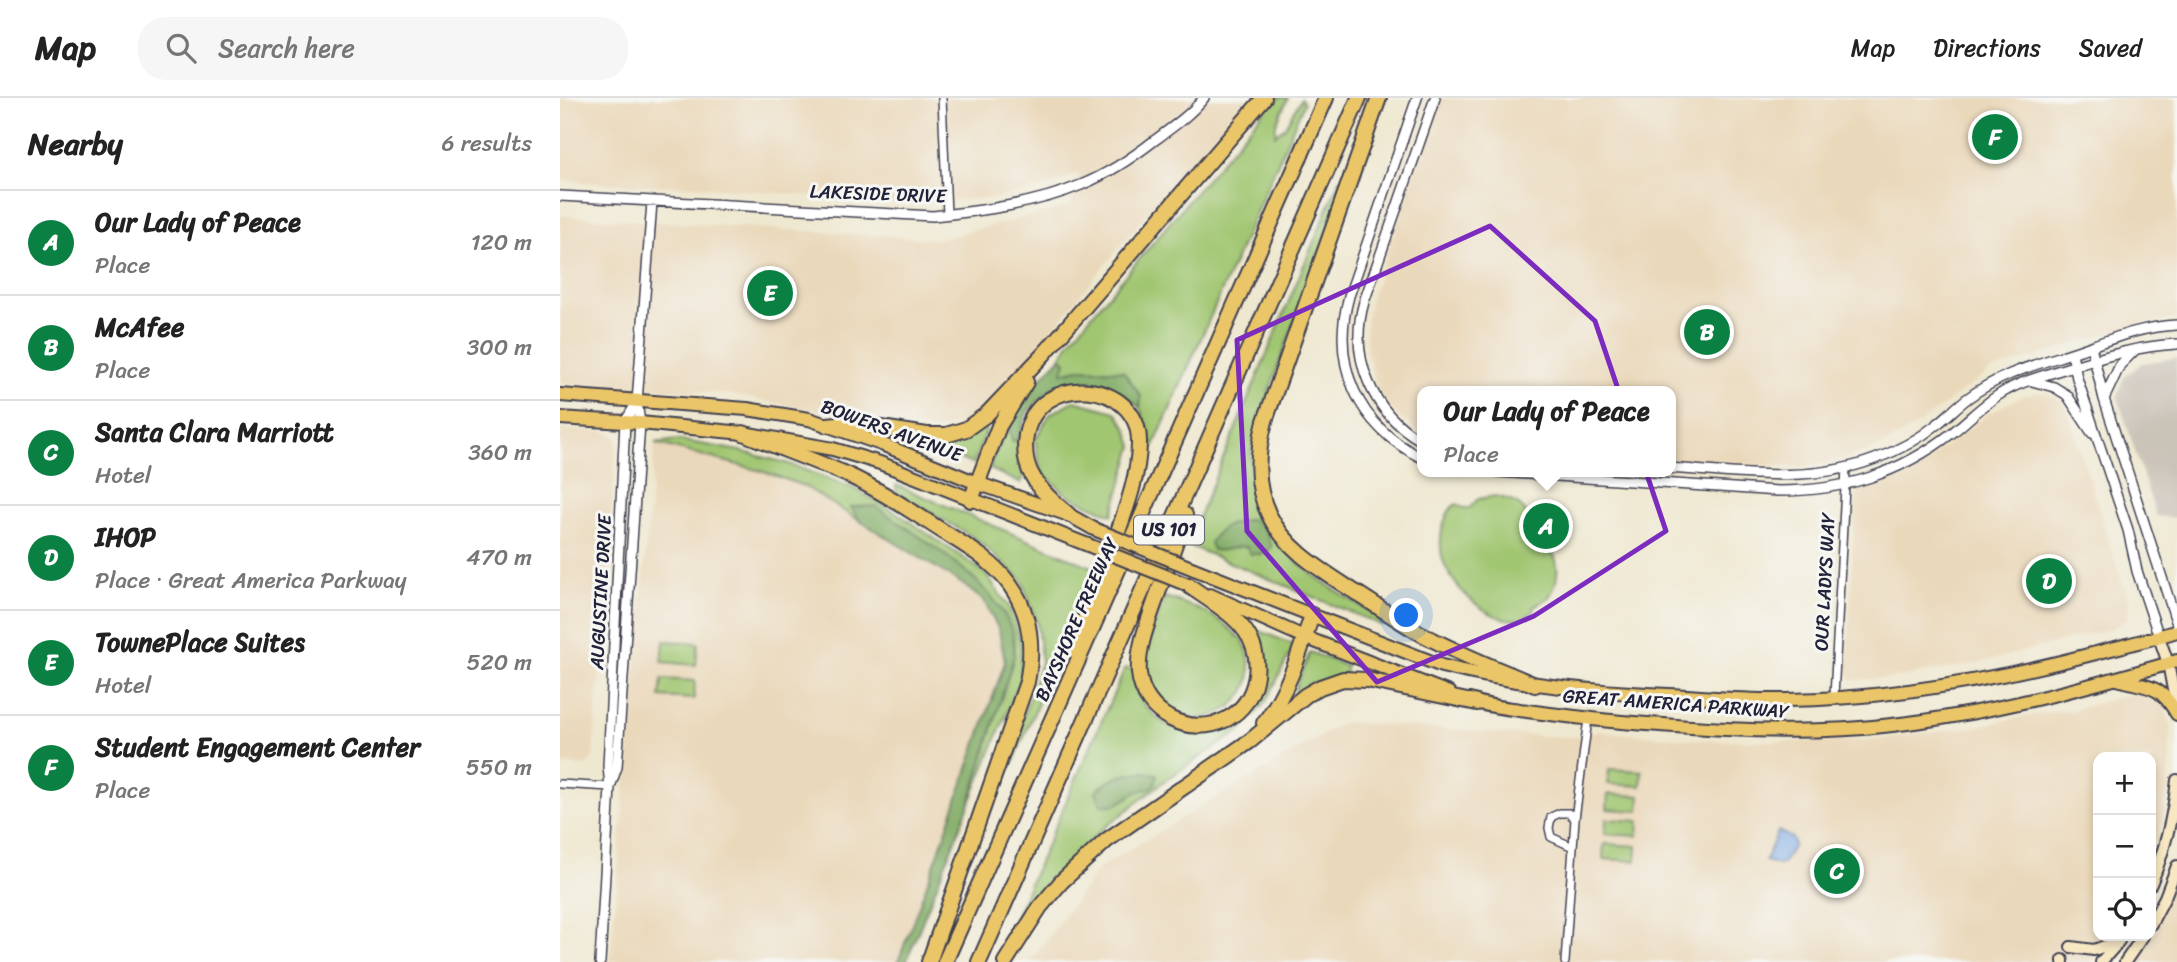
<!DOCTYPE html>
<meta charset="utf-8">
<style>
:root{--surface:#fff;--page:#f6f6f6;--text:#222;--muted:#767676;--line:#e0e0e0;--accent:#0b8043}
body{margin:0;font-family:Sriracha,sans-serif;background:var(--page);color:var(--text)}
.controls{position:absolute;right:21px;bottom:21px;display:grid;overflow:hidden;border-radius:14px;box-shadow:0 4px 10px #0003}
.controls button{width:63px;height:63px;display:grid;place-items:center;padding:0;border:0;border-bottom:2px solid var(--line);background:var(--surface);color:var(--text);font:35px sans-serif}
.you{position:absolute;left:847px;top:518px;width:24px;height:24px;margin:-18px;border:5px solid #fff;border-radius:50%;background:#1a73e8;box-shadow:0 0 0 10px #1a73e833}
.badge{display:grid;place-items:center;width:46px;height:46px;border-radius:50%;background:var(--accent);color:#fff;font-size:23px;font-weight:700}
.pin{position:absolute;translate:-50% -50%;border:4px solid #fff;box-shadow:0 2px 7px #0006}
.popup{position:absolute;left:857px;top:288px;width:259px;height:91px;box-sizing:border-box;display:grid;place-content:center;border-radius:14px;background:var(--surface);filter:drop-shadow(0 2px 5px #0005);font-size:23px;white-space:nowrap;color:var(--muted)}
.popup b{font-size:26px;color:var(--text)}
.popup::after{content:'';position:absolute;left:50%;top:100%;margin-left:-14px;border:14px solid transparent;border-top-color:var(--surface)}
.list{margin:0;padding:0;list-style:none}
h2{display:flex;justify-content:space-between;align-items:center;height:91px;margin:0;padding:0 28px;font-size:30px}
h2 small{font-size:23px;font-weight:400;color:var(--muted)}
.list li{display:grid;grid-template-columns:46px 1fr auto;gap:21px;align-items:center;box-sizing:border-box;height:105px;padding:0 28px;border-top:2px solid var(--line)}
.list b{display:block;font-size:26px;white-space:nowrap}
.list p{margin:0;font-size:23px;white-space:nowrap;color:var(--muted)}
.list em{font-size:23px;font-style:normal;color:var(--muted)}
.icon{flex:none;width:38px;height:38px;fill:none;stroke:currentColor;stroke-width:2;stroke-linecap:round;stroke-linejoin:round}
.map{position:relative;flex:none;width:1617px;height:864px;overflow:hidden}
header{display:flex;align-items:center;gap:42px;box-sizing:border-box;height:98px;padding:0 35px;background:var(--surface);border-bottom:2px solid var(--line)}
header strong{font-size:33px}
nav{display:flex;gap:38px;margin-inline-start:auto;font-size:24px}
.search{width:490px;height:63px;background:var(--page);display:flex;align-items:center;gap:18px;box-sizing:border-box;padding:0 24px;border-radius:28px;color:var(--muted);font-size:26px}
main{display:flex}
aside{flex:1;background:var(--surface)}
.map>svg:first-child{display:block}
.built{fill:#ead8ba}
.industrial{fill:#cac3b8}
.green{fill:#a0c671;stroke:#617456;stroke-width:2}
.forest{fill:#80ab63;stroke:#51664f;stroke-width:2}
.water{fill:#7ba9e4;stroke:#4e6690;stroke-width:2}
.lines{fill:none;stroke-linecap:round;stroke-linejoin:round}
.minor-casing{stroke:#414051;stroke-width:10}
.tertiary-casing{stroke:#414051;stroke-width:12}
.secondary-casing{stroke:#414051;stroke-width:14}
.primary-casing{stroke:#414051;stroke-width:16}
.motorway-casing{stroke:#414051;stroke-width:18}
.minor{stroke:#fff;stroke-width:7}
.tertiary{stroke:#fff;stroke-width:9}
.secondary{stroke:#f7e8c3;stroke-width:10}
.primary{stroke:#ebc669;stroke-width:12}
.motorway{stroke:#ebc669;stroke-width:14}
.primary-bridge-casing{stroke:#414051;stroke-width:16;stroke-linecap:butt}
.primary-bridge{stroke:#ebc669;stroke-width:12}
.marked{fill:none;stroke:#7b2cbf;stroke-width:5;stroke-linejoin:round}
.labels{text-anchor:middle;stroke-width:6;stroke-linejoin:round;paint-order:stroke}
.shield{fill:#f6f6f2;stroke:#626272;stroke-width:2}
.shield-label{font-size:18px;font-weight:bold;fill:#22223b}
.street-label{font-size:19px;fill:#22223b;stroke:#f6f6f2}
</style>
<header>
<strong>Map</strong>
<div class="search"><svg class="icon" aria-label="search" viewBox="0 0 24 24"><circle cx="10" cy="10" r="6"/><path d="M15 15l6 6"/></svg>Search here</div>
<nav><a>Map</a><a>Directions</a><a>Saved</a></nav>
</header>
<main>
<aside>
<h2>Nearby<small>6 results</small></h2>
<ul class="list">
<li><span class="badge">A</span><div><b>Our Lady of Peace</b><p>Place</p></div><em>120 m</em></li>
<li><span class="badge">B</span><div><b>McAfee</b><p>Place</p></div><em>300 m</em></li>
<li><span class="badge">C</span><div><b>Santa Clara Marriott</b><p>Hotel</p></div><em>360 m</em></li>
<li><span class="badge">D</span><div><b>IHOP</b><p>Place · Great America Parkway</p></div><em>470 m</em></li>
<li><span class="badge">E</span><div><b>TownePlace Suites</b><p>Hotel</p></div><em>520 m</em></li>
<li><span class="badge">F</span><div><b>Student Engagement Center</b><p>Place</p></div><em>550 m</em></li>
</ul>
</aside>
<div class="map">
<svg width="1617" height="864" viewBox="0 0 1617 864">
<rect width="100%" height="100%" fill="#f6f6f2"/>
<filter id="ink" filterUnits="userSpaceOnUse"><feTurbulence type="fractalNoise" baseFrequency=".0143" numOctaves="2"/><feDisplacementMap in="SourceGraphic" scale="14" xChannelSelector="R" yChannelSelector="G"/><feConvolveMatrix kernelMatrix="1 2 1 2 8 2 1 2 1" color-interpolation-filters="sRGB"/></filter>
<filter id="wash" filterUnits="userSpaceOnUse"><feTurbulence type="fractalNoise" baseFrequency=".00686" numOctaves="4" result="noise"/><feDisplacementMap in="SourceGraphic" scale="28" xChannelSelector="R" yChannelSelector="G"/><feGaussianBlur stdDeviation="1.57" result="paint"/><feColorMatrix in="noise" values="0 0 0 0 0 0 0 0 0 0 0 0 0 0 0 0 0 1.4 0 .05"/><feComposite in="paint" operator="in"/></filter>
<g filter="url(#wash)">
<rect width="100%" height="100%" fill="#efe8d0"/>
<path class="built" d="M 0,0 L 688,0 L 641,55 L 637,65 L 628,77 L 621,84 L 612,87 L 589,113 L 428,310 L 411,322 L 378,332 L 333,327 L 168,296 L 109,291 L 0,286 L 0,118 L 378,141 L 511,108 L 520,75 L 488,88 L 436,100 L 343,105 L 135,88 L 65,87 L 0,82 Z
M 881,0 L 1617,0 L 1617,220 L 1577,226 L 1430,273 L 1350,332 L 1323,347 L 1273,364 L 1241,369 L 1110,361 L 1110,293 L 862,293 L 862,336 L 842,322 L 826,305 L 818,291 L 806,253 L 806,225 L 812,198 Z
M 1481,294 L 1488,295 L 1502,303 L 1509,318 L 1569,505 L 1567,521 L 1554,530 L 1414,566 L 1332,580 L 1291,582 L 1286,574 L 1296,398 L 1299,392 L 1334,379 L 1365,363 L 1430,315 L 1463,298 Z
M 0,331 L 49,334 L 57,340 L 33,660 L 26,668 L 0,666 Z
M 95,345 L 205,374 L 244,388 L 401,485 L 424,503 L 439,532 L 445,564 L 377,759 L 338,864 L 50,864 Z
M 1585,594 L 1595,597 L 1605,608 L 1610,628 L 1610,667 L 1606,710 L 1591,760 L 1591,659 L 1538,659 L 1538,838 L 1551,838 L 1530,864 L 470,864 L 540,769 L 784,624 L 982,638 L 1012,639 L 1037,633 L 1139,642 L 1253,644 L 1309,642 L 1413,629 L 1493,613 L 1510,613 L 1571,596 Z
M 1617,772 L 1617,864 L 1572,864 L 1585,838 L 1591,838 L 1591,826 Z"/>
<path class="industrial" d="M 1617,260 L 1617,420 L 1596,418 L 1557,297 L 1564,279 L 1582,265 Z"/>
<path class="green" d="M 715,0 L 728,0 L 716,26 L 715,37 L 725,29 L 741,1 L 744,5 L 592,352 L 589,334 L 580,310 L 581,298 L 563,273 L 519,271 L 502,275 L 506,264 L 501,259 L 510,243 Z
M 780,81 L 785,83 L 696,329 C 694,339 691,350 691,360 C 691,388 707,434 727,454 C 752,481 792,502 823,522 L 821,527 L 627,447 Z
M 514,303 L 556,314 L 567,331 L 573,348 L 552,417 L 507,397 L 481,373 L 475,342 L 490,316 Z
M 449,326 L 452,343 L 458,342 L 460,364 L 464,379 L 460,385 L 430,371 L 431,365 Z
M 423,329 L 426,331 L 426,334 L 413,366 L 368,349 L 369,341 Z
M 118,342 L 180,353 L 226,365 L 293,390 L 337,415 L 424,474 L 449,509 L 461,545 L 461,580 L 409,707 L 454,558 L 437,506 L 292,409 L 300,423 L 244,388 L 205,374 L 95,345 Z
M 336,387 L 534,470 L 454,663 L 442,685 L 481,564 L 477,524 L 462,482 L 416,441 L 336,394 Z
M 936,398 C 949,401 967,407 969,423 C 969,429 966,433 969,439 C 973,446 981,446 987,450 C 1003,460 998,488 988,500 C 984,504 979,505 974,508 L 973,514 C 943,540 894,493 884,465 C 879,452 880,435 885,422 C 888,415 890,409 897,406 L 904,410 L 910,410 L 918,401 Z
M 605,499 C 633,508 659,517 678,539 L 681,539 C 686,548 690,559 690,570 C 692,605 646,632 616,615 C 610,611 605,604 601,599 C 592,589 587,586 586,572 C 584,547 597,521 605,499 Z
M 700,533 L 734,547 L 706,604 L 680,633 L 607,681 L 539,734 L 489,788 L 447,847 L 444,844 L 565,570 L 574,572 C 575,578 575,587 577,593 C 580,604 588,612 596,619 C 625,644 678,638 696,602 C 701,591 704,571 703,559 C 702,552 698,545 696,539 Z
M 104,543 L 138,545 L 136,567 L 102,564 Z
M 750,554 L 786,568 L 786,575 L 741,596 L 736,596 L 735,591 Z
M 102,581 L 135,583 L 134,601 L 100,599 Z
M 1049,671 L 1082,673 L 1081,688 L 1048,686 Z
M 1048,696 L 1080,698 L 1079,713 L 1047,711 Z
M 1046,721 L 1079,723 L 1078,738 L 1045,736 Z
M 1044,746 L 1077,748 L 1076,763 L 1043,761 Z"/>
<path class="forest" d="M 501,259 L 506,264 L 502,275 L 519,271 L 563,273 L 581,298 L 580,310 L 564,296 L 546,286 L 517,283 L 491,291 L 467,314 L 458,342 L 452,343 L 449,326 L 472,289 Z
M 315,408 C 357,438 438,484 453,536 C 454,543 454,551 454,558 L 409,707 L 346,864 L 338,864 L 377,759 L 445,564 L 439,532 L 424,503 L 401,485 L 300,423 L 291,409 Z
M 691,421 L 703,428 L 712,449 L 703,456 L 691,456 L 687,449 C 674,447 665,455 653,452 L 650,445 C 661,427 672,425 691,421 Z
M 583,674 L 597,676 C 596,696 585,688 573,696 C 559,705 559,708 541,707 L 536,693 C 550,680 564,676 583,674 Z"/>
<path class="water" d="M 1218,733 L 1232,740 L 1234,747 C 1231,755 1226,758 1223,765 L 1219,767 L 1205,763 Z"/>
</g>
<g filter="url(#ink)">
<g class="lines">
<defs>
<path id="minor" d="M 382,0 L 387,116
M 1274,599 L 1286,370
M 0,686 L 50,689
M 1013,749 L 991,739 L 989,730 L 991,719 L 1000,715 L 1009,715 L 1015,721
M 1005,864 L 1015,721 L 1028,621"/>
<path id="tertiary" d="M 857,0 L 789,198 C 770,267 798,328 862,360
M 0,98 L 373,118 C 421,113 476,106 521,87 C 548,76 572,60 595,42 C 613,29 630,17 644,0
M 1531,248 L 1544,301 L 1617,526
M 1512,255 L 1517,280 L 1568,432 L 1577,473 L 1599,539
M 1472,283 L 1494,289 L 1507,297 L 1532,335
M 1544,301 L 1560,267 L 1574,253
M 862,343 C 812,315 788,259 804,204 L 875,0
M 1110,370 C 1179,375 1249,386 1315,361 C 1337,353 1358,342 1376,327 C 1387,319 1397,308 1408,300 C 1443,274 1479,266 1520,252 C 1551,241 1583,228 1617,227
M 938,374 L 1218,393 C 1284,393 1339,376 1392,335 C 1411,320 1426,303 1447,292 C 1462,283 1480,279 1497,273 C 1537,261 1575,248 1617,246
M 50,689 L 57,669 L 80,325 L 77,304 L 92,104
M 40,864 L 50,689 L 48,668 L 65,324 L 77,304"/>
<path id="secondary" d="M 1599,539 L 1608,565 L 1617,613
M 1591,786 C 1605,752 1613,719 1617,682
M 1591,826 L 1605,799 L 1617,768
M 1511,849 L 1534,852 L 1559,843
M 1503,864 L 1503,862
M 1541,864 L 1557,846
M 1565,864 L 1583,838"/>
<path id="primary" d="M 0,297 L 187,311 L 249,321 L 324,347 L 417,385 L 509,417 L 534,431
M 0,320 L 80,325 L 183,335 L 273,351 L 320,365 L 528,447
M 634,471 L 882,568 C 957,587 1032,594 1109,597 C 1147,599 1187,603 1226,602 C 1332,601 1438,581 1540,554 C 1566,547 1592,541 1617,533
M 650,497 L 744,539 L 889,595
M 1557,581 C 1589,590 1599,585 1617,616
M 910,602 C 928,609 948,610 967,613 C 999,617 1030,621 1062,624 C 1151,631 1243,638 1332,627 C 1429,616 1524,590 1617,563"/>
<path id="motorway" d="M 819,0 L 705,323 C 697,355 694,386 709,417 C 727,453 763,473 795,494 C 816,507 837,522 858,534 C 896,555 935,570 975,587
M 267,327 L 289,325 L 367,337 L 386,337 L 406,331 L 427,316 L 484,256 L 704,0
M 183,335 C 219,350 257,363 292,379 C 324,394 354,415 384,434 C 408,449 433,463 450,487 C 471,516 474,549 467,584 L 369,864
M 411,402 L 439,328 L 466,284
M 509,417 C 496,406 481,394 473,379 C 465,366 464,351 466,337 C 478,272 580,281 579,345 C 579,381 563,419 551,453 C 538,486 526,519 513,552
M 625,417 C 616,444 606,471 597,498 C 589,522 577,549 579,575 C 583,617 630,640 667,621 C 698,604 705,562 686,534 C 672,514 647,501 628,487
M 704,625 C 729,592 739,556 752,517
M 385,864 L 766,0
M 419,864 L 799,0
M 445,864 L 480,809 L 502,783 L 547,742 L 690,643 L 746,597 L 760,589 L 783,581 L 807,582 L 917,605"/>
</defs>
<use href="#minor" class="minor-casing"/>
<use href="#tertiary" class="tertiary-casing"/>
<use href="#secondary" class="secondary-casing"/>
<use href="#primary" class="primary-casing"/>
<use href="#motorway" class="motorway-casing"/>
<use href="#minor" class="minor"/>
<use href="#tertiary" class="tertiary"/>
<use href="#secondary" class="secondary"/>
<use href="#primary" class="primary"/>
<use href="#motorway" class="motorway"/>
<defs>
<path id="primary-bridge" d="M 534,431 L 634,471
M 528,447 L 628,487"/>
</defs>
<use href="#primary-bridge" class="primary-bridge-casing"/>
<use href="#primary-bridge" class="primary-bridge"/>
</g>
</g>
<path class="marked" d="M 930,128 L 1035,223 L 1106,433 L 974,518 L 817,584 L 687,433 L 677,242 Z"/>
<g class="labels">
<rect class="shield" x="574" y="417.5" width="70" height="29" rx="5"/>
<g class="shield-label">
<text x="609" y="438">US 101</text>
</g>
<g class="street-label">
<text transform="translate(318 95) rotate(2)" y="7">LAKESIDE DRIVE</text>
<text transform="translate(332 332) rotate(20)" y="7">BOWERS AVENUE</text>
<text transform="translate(1264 484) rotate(-87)" y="7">OUR LADYS WAY</text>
<text transform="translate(40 494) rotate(-87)" y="7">AUGUSTINE DRIVE</text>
<text transform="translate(516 521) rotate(-66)" y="7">BAYSHORE FREEWAY</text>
<text transform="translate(1116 605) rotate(4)" y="7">GREAT AMERICA PARKWAY</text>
</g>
</g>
</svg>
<div class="controls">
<button>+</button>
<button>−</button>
<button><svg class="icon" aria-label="locate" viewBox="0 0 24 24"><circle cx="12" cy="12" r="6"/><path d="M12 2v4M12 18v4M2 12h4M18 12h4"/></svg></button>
</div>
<div class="you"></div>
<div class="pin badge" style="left:986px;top:428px">A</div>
<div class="popup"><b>Our Lady of Peace</b>Place</div>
<div class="pin badge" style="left:1147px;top:234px">B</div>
<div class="pin badge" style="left:1277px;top:773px">C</div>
<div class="pin badge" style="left:1489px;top:483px">D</div>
<div class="pin badge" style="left:210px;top:195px">E</div>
<div class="pin badge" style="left:1435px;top:39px">F</div>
</div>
</main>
